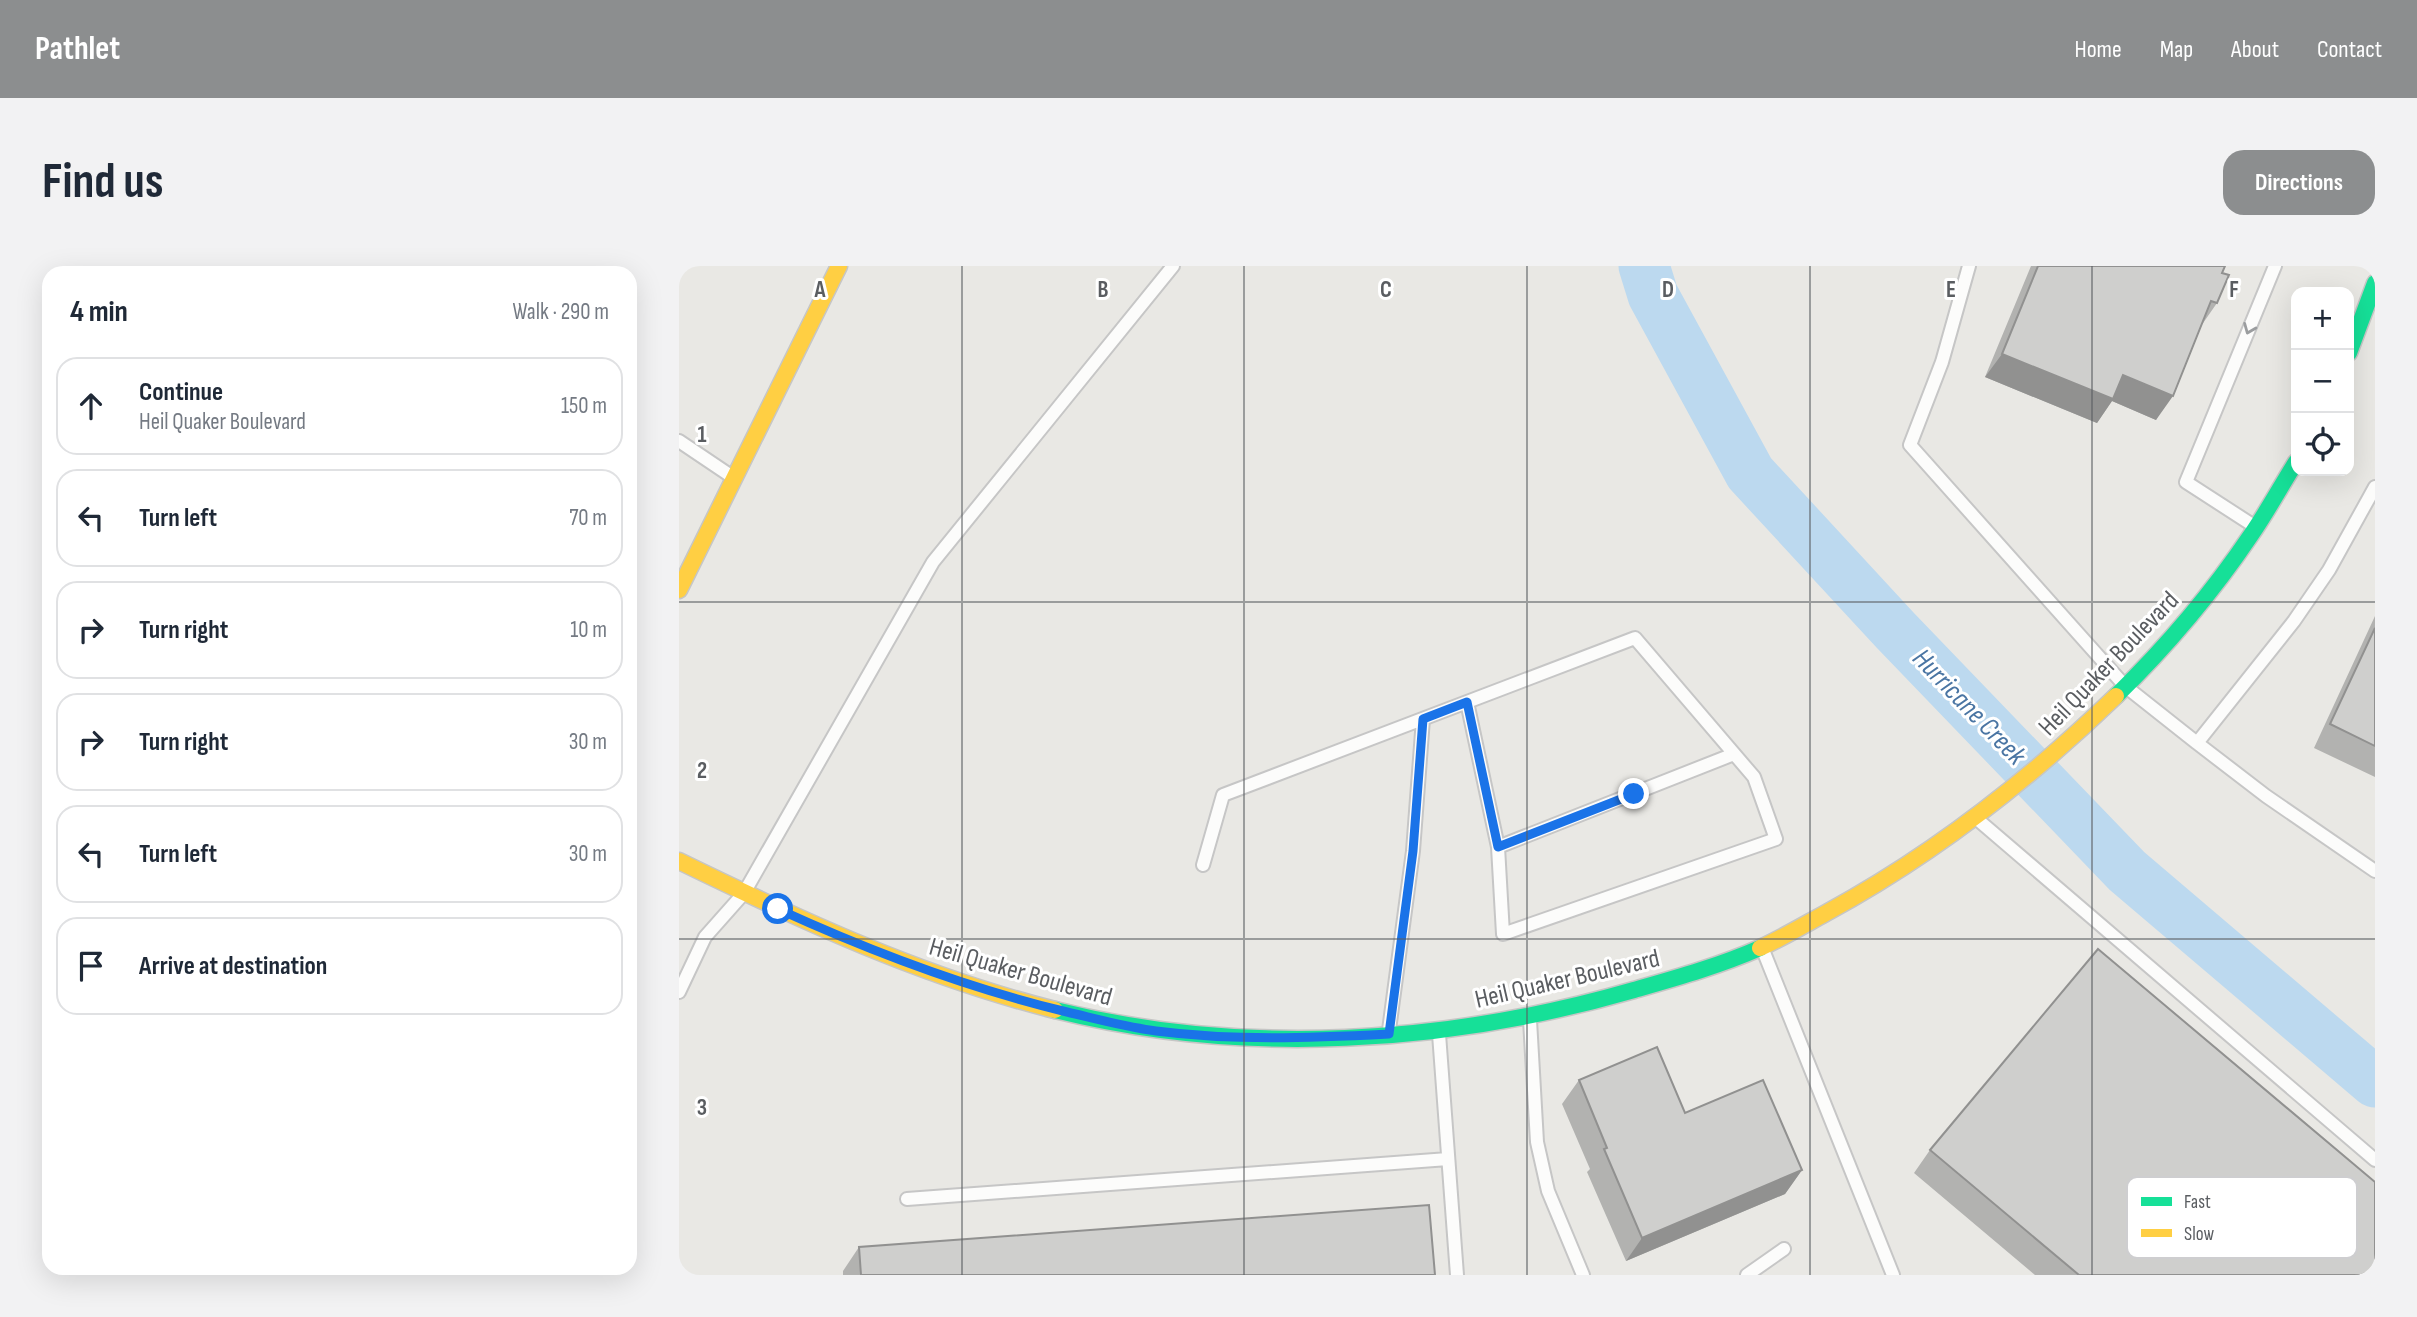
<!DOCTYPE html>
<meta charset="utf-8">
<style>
:root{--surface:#fff;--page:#f2f2f3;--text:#1f2937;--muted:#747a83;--line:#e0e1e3;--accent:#8c8e8f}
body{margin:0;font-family:"Sofia Sans Condensed",sans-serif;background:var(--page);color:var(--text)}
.controls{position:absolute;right:21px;top:21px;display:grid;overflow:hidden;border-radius:14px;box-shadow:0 7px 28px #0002}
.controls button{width:63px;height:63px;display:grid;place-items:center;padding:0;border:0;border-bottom:2px solid var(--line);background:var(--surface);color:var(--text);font:35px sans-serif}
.stop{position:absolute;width:21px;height:21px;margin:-16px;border:5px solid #1a73e8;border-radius:50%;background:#fff}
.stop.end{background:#1a73e8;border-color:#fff;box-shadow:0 2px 7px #0008}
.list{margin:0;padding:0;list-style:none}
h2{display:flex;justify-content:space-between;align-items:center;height:91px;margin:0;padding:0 28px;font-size:30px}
h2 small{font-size:23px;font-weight:400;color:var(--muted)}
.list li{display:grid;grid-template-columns:46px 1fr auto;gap:21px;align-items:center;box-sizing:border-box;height:98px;margin:0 14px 14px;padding:0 14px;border:2px solid var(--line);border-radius:21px}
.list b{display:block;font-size:26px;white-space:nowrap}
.list p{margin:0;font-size:23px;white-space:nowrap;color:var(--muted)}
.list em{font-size:23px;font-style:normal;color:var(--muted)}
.icon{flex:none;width:38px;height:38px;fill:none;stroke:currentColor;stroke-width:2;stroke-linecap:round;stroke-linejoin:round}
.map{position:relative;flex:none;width:1696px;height:1009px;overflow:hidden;border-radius:21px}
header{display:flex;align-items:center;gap:42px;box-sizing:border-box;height:98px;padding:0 35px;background:var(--accent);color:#fff}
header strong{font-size:33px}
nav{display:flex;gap:38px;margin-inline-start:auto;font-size:24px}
.intro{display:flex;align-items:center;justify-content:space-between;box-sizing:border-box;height:168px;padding:0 42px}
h1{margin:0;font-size:49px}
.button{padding:18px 32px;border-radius:21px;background:var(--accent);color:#fff;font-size:24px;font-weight:700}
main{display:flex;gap:42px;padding:0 42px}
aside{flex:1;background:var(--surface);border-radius:21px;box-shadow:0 7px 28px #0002}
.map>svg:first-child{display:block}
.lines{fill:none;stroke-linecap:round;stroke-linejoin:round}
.river{stroke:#bcd9ef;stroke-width:51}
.lane-casing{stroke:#c6c6c6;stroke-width:16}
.fast-casing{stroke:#c6c6c5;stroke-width:19}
.slow-casing{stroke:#c6c6c5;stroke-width:19}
.lane{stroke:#fcfcfb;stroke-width:12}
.fast{stroke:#16e098;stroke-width:16}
.slow{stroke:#ffcf43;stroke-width:16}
.wall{fill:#b2b2b0}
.shaded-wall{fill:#919190}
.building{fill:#cfcfcd;stroke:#919190;stroke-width:2}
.oneway{stroke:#9b9d9f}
.route{stroke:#1a73e8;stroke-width:9}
.grid{fill:none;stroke:#5a5d61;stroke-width:2;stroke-opacity:0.55}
.labels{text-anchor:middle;stroke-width:6;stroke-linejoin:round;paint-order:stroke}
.street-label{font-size:26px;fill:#5a5d61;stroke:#fff}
.water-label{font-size:28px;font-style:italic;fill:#4a75a3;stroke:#fff}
.key{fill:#fff;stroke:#ceced0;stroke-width:2}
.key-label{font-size:19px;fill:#5a5d61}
.grid-label{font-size:23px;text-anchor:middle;font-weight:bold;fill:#5a5d61;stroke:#fff;stroke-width:6;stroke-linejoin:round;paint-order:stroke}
</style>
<header>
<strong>Pathlet</strong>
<nav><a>Home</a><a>Map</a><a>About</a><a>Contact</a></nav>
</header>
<div class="intro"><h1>Find us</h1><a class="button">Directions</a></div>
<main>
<aside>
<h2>4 min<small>Walk · 290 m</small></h2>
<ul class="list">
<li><svg class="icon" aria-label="ahead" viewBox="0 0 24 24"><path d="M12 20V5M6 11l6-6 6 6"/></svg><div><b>Continue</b><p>Heil Quaker Boulevard</p></div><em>150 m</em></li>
<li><svg class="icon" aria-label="left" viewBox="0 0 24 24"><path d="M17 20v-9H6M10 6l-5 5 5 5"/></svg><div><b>Turn left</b></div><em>70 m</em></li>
<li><svg class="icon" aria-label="right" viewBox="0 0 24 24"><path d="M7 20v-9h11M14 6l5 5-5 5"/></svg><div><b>Turn right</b></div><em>10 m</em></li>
<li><svg class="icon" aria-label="right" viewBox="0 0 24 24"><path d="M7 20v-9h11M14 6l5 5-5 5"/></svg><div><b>Turn right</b></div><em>30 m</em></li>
<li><svg class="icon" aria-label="left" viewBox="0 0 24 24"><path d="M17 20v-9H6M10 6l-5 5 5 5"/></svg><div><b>Turn left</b></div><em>30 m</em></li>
<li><svg class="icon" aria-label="arrive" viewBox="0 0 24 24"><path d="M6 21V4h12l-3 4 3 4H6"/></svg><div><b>Arrive at destination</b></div></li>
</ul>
</aside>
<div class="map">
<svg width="1696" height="1009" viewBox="0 0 1696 1009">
<rect width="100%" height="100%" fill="#e9e8e4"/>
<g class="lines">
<path class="river" d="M 965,0 L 974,29 L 1071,207 L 1216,364 L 1448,605 L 1696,816"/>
<defs>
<path id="lane" d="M 1290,0 L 1263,96 L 1231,179 L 1446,420 L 1518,477 L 1615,355 L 1650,304 L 1696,221
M 0,175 L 52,210
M 1575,260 L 1507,216 L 1596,0
M 788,436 L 819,581 L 1055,488
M 1518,477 L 1587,530 L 1696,605
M 1298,553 L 1696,894
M 524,599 L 544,529 L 956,372 L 1075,511 L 1097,573 L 824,668 L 819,581
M 1084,684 L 1214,1009
M 0,726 L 26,671 L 65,627 L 254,296 L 494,0
M 851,754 L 858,876 L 869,925 L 904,1009
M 710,764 L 734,585 L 744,453
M 760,768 L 778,1009
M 228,933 L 769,893
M 1068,1009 L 1105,983"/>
<path id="fast" d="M 1670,87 L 1696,17
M 1437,430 C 1487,381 1533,327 1572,269 C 1588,246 1602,220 1617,196
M 376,744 C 565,791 768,778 955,724 C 997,712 1040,700 1081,682"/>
<path id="slow" d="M 0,324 L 160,0
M 0,595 C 121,654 244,711 376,744
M 1081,682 C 1103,672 1125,659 1147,647 C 1254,589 1350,514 1437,430"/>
</defs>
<use href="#lane" class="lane-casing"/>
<use href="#fast" class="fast-casing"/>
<use href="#slow" class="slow-casing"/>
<use href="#lane" class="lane"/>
<use href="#fast" class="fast"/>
<use href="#slow" class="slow"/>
</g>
<path class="wall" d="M 1352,0 L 1546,0 L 1543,7 L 1538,37 L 1522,60 L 1477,154 L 1433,135 L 1418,157 L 1306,111 Z
M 1696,350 L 1696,511 L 1635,482 Z
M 900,814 L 1006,847 L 1123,904 L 1106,928 L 947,995 L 908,906 L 911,903 L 883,838 Z
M 1251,884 L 1696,1009 L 1356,1009 L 1235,907 Z
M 180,981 L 756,1009 L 164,1009 L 164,1005 Z"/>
<path class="shaded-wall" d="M 1323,88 L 1444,109 L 1494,130 L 1477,154 L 1433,135 L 1418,157 L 1306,111 Z
M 1123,904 L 1106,928 L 947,995 L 963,972 Z"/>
<path class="building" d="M 1359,0 L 1546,0 L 1543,7 L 1550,9 L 1538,37 L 1532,35 L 1494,130 L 1444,109 L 1434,133 L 1323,88 Z
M 1696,362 L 1696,480 L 1651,458 Z
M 1419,683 L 1696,916 L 1696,1009 L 1400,1009 L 1251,884 Z
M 978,781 L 1006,847 L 1084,814 L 1123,904 L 963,972 L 925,883 L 928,882 L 900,814 Z
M 750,939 L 756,1009 L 182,1009 L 180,981 Z"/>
<defs><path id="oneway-chevron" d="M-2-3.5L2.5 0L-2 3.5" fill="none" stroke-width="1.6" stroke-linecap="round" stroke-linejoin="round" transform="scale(1.75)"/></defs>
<use class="oneway" href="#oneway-chevron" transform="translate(1570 63) rotate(112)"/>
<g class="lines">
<path class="route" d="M 99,643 C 193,686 288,722 388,746 C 418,753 447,761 477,765 C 555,775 632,772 710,768 L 734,585 L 744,453 L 788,436 L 819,581 L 955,528"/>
</g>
<path class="grid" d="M 283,0 L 283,1009M 565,0 L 565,1009M 848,0 L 848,1009M 1131,0 L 1131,1009M 1413,0 L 1413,1009M 0,336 L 1696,336M 0,673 L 1696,673"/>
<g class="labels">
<g class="street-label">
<text transform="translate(1429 397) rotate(-46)" y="9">Heil Quaker Boulevard</text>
<text transform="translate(342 705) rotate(16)" y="9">Heil Quaker Boulevard</text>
<text transform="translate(888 712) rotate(-13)" y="9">Heil Quaker Boulevard</text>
</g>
<g class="water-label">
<text transform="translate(1291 440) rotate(46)" y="10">Hurricane Creek</text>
</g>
</g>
<rect x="1448" y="911" width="230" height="81" rx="10" class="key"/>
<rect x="1462" y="931" width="31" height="9" fill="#16e098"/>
<rect x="1462" y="963" width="31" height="8" fill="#ffcf43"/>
<g class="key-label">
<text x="1505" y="942">Fast</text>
<text x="1505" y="974">Slow</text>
</g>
<g class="grid-label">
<text x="141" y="31">A</text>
<text x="424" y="31">B</text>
<text x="707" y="31">C</text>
<text x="989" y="31">D</text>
<text x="1272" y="31">E</text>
<text x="1555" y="31">F</text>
<text x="23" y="176">1</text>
<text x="23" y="512">2</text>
<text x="23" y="849">3</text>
</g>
</svg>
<div class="controls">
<button>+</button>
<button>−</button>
<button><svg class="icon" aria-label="locate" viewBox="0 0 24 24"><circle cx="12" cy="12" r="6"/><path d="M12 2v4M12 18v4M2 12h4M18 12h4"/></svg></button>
</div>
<div class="stop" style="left:99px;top:643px"></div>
<div class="stop end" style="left:955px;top:528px"></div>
</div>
</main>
